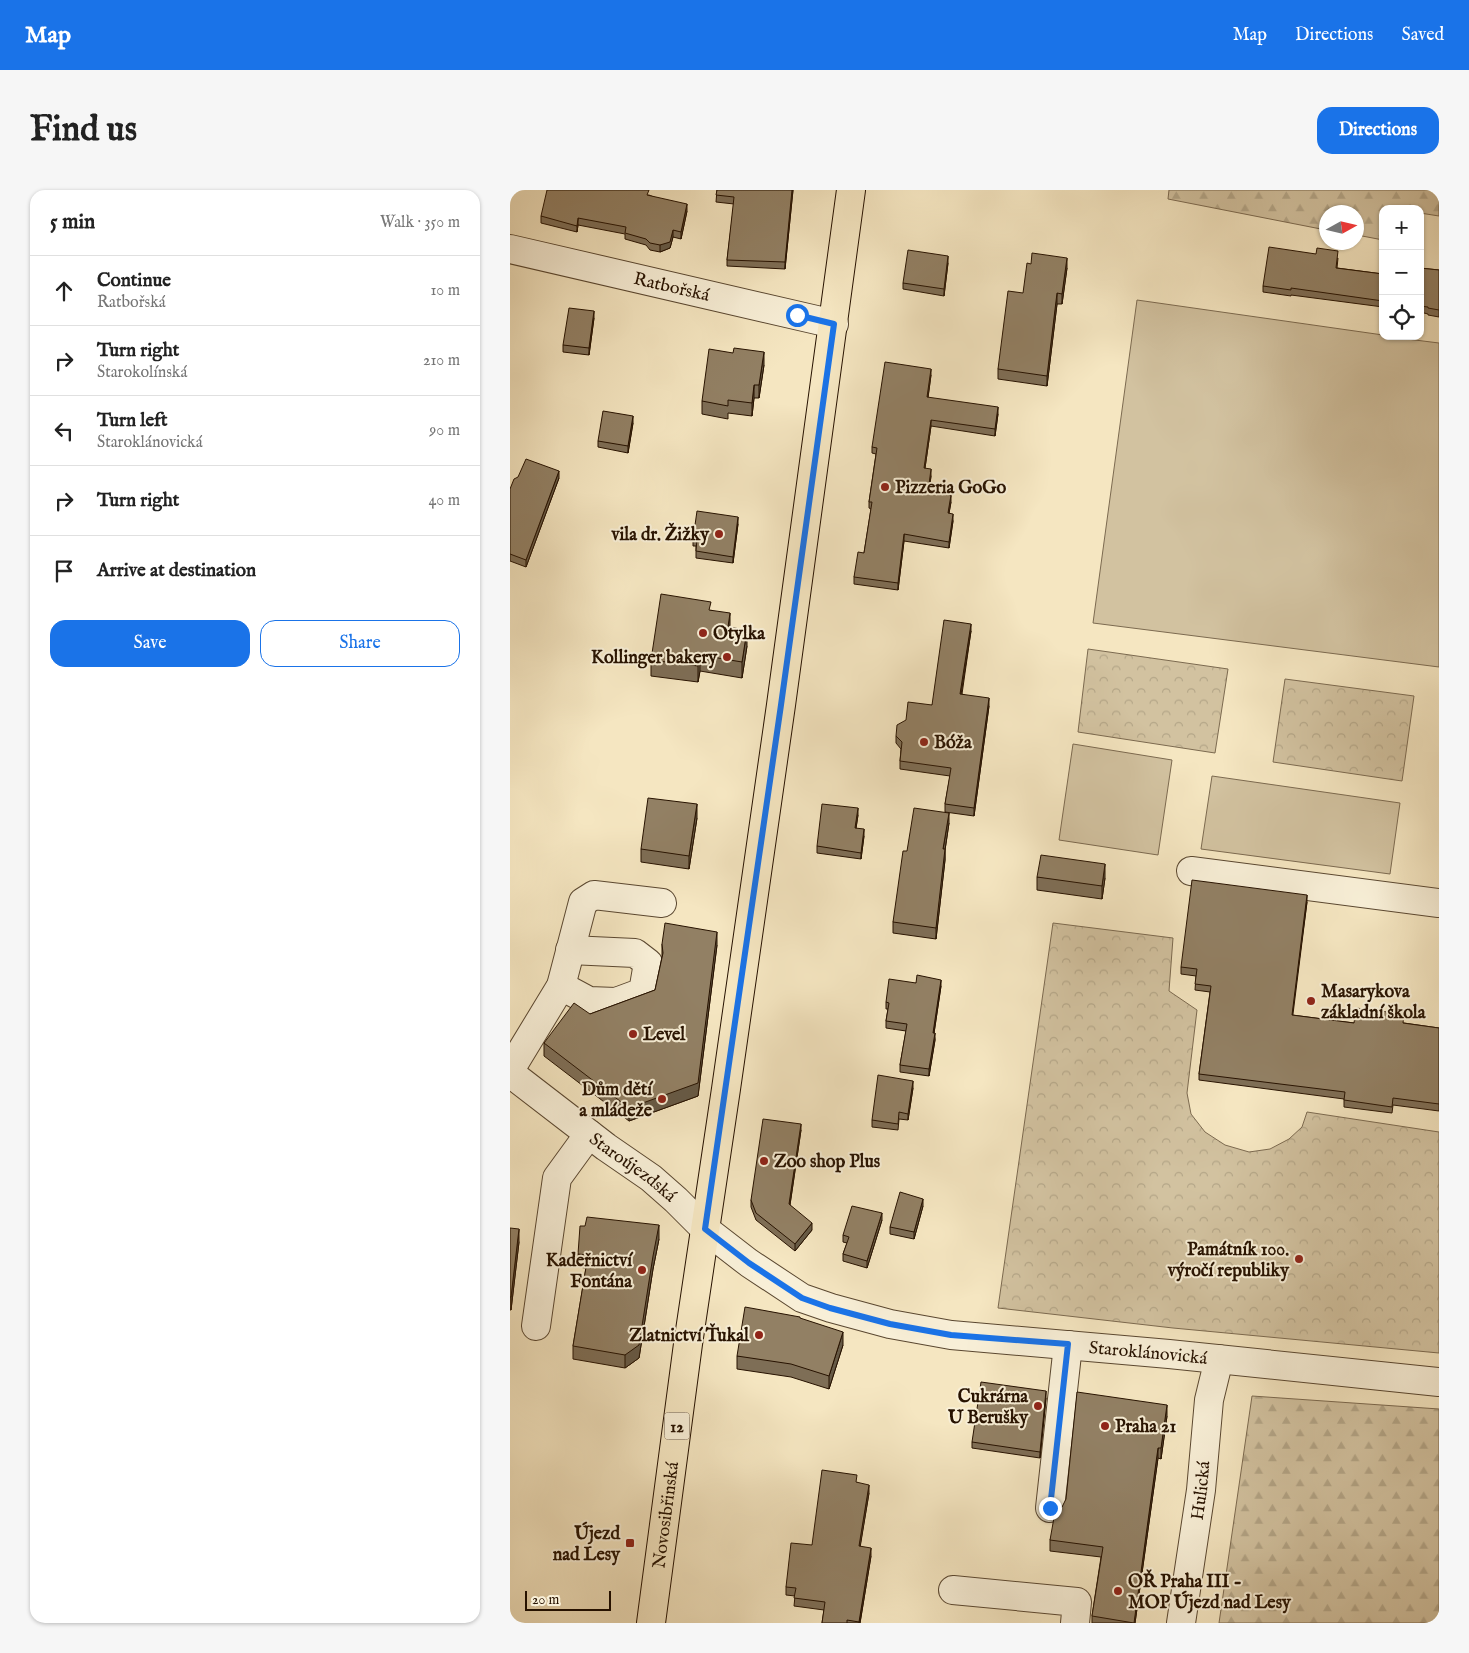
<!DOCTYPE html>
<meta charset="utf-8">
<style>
:root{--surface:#fff;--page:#f6f6f6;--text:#222;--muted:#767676;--line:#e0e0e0;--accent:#1a73e8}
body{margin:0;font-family:"IM FELL English",serif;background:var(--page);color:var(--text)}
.controls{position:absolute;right:15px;top:15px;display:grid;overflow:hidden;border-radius:10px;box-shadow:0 1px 4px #0004}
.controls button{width:45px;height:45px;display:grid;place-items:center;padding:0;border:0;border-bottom:1px solid var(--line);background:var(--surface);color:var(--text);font:25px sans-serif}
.compass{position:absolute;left:809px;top:15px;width:45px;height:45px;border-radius:50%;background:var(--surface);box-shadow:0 1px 4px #0004;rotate:82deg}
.scale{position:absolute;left:15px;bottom:12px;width:86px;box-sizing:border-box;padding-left:5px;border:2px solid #271200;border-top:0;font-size:14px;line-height:18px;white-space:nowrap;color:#271200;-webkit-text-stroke:4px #f8efd7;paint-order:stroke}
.stop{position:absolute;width:15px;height:15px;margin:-11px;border:4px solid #1a73e8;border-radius:50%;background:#fff}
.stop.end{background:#1a73e8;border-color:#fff;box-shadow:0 1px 5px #0008}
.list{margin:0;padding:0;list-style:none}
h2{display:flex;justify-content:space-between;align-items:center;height:65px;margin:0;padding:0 20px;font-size:21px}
h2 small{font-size:16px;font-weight:400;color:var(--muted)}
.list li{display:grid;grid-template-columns:32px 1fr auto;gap:15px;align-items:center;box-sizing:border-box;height:70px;padding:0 20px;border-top:1px solid var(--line)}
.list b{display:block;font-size:19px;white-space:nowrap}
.list p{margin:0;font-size:16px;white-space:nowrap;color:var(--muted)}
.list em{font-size:16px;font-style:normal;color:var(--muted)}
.actions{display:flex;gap:10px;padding:15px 20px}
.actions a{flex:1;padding:11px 0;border:1px solid var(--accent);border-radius:15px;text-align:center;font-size:18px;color:var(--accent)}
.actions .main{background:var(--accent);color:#fff}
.icon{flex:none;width:28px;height:28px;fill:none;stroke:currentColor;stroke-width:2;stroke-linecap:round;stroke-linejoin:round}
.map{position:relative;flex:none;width:929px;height:1433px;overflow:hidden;border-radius:15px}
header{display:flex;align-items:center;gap:30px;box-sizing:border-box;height:70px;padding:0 25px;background:var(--accent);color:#fff}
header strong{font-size:24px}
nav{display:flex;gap:28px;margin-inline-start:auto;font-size:18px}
.intro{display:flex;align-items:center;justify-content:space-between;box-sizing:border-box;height:120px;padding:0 30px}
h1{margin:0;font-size:35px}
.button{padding:12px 22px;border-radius:15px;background:var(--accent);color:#fff;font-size:18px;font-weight:700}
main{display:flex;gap:30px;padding:0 30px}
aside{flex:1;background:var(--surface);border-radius:15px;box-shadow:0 1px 4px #0004}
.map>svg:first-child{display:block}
.grass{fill:#d2c2a0;stroke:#7c6a50}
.forest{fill:url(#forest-firs);stroke:#7c6a50}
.park{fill:url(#park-crowns);stroke:#7c6a50}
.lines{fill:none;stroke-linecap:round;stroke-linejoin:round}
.minor-casing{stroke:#5a4730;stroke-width:30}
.major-casing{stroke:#271200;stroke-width:30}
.minor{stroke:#f8efd7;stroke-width:28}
.major{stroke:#f5e6c1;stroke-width:28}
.wall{fill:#7e6e56;stroke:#271200}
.shaded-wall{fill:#665a46;stroke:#271200}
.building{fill:#928064;stroke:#271200}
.route{stroke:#1a73e8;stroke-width:6}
.poi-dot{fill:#8f2418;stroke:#f8efd7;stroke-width:2}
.labels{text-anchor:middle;stroke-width:4;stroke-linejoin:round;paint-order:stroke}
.shield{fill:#f8efd7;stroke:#665440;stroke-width:1}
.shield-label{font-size:16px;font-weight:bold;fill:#271200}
.street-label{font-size:18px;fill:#271200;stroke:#f8efd7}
.poi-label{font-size:18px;font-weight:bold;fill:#271200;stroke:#f8efd7;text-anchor:start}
</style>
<header>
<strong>Map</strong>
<nav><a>Map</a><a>Directions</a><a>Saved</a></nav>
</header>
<div class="intro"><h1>Find us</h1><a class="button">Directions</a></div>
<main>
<aside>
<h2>5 min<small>Walk · 350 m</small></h2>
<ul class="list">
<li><svg class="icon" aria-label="ahead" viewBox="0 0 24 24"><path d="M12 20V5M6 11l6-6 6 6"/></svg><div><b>Continue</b><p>Ratbořská</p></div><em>10 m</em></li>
<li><svg class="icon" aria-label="right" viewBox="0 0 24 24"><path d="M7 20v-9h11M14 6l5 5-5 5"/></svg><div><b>Turn right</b><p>Starokolínská</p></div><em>210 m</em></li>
<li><svg class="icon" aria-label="left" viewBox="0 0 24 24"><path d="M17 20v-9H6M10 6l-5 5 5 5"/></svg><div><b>Turn left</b><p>Staroklánovická</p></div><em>90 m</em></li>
<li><svg class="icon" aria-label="right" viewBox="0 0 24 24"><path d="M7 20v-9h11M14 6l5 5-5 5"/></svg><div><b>Turn right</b></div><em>40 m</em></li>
<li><svg class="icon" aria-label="arrive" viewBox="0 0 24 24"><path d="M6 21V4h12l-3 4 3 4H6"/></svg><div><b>Arrive at destination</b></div></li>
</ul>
<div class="actions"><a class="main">Save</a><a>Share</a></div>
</aside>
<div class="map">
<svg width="929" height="1433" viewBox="0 0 929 1433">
<defs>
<pattern id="forest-firs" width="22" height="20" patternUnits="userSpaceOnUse" patternTransform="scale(1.25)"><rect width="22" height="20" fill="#d2c2a0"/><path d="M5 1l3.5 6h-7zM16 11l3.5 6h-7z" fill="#b4a688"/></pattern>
<pattern id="park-crowns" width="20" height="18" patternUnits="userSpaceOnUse" patternTransform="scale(1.25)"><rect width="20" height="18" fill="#d2c2a0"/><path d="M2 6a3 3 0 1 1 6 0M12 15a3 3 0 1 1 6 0" fill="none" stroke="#b4a688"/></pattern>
</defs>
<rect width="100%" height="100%" fill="#f5e6c1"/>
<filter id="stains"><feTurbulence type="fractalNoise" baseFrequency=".004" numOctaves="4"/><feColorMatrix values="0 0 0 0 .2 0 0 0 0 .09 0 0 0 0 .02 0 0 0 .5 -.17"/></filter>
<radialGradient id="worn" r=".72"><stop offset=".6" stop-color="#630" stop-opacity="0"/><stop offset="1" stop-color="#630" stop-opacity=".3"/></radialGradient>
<path class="grass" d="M 627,110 L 873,145 L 873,146 L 929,153 L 929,477 L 583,433 Z
M 563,554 L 662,570 L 648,665 L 549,650 Z
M 702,586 L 890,613 L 880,684 L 691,659 Z"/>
<path class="forest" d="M 659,0 L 929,0 L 929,26 L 910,23 L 910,19 L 873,19 L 873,50 L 847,45 L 846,22 L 816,22 L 816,40 L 658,9 Z
M 742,1206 L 929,1219 L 929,1433 L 709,1433 Z"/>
<path class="park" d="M 578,459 L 718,479 L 705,563 L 568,542 Z
M 775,489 L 904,506 L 892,591 L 763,572 Z
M 543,733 L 663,748 L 659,801 L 687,820 L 677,903 L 681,924 L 695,942 L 715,955 L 739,962 L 760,959 L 779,949 L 792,937 L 797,922 L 929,942 L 929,1163 L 663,1138 L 488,1118 Z"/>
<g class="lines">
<defs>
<g id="minor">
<path id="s1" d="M 0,59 L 324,134"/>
<path d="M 681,681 L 929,713"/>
<path d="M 51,796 L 79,811 L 106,812 L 133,802 L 138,773 L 125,763 L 60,760"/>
<path d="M 0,880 L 51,796 L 73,712 L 84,705 L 152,713"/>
<path id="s2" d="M 0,883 L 96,957 L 141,988 L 166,1010 L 195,1039 L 239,1073 L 292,1108 L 321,1118 L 380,1134 L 441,1145 L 659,1164 L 929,1192"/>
<path d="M 26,1136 L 47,988 L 79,944"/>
<path d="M 540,1318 L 558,1155"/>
<path d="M 443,1400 L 567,1412 L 565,1433"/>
<path id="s3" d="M 671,1433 L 691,1300 L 699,1210 L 709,1169"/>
</g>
<g id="major">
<path id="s4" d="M 141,1433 L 178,1154 L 216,899 L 271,515 L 341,0"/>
</g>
</defs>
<use href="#minor" class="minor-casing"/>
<use href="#major" class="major-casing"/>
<use href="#minor" class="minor"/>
<use href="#major" class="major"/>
</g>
<path class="wall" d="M 207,0 L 283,0 L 275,79 L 217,76 L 217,70 L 224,14 L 206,12 Z
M 139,5 L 177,21 L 171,49 L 163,47 L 160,58 L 150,62 L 140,60 L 136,55 L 115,49 L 115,44 L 68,35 L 67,42 L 31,33 L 31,26 Z
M 828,68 L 827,78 L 873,84 L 873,117 L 781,105 L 781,106 L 753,102 L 753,96 Z
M 438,73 L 434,106 L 393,99 L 393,93 Z
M 557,78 L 552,114 L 547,114 L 537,196 L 488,189 L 488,179 Z
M 910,78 L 929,80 L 929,127 L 918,125 L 918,124 L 910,122 Z
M 84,128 L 79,165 L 53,162 L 53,155 Z
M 254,175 L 249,208 L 244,208 L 242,226 L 218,223 L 218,229 L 192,224 L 192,211 Z
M 421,185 L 418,208 L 488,224 L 485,246 L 421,236 L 415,278 L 421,286 L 419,302 L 441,312 L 439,323 L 443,331 L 439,358 L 394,351 L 388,400 L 344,394 L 344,387 L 354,363 L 361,319 L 359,318 L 359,312 L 366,264 L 362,263 L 362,257 Z
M 123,233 L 118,263 L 88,257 L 88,251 Z
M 49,288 L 16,377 L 0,371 L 0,299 Z
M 228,334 L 223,373 L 186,368 L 186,356 L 183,356 L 183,349 Z
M 201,420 L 220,437 L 237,456 L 232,488 L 190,481 L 188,492 L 141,486 L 141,470 Z
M 461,441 L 452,504 L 479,516 L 464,626 L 435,622 L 435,614 L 440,586 L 390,579 L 390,571 L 391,559 L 386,553 L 386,546 L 422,515 Z
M 348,625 L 346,638 L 354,646 L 351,669 L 307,663 L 307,656 Z
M 187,628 L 179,679 L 131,672 L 131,659 Z
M 439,633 L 435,660 L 435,670 L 426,749 L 383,743 L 383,732 Z
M 527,687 L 595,688 L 592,709 L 527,700 Z
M 797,712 L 782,825 L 844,833 L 894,833 L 929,838 L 929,921 L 883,915 L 882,923 L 834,917 L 834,909 L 689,890 L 689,884 L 700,802 L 685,800 L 686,786 L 671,784 L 671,777 Z
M 152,754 L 207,755 L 188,906 L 119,931 L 34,866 L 34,853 L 80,824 L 145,800 L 152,767 Z
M 406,793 L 431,796 L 424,843 L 425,850 L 419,886 L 390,882 L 390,875 L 396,841 L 376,838 L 376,831 L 378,819 L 376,819 L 376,812 Z
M 403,898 L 398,930 L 389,929 L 388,940 L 362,937 L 362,930 Z
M 291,940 L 280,1015 L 302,1040 L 285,1061 L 246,1030 L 241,1017 L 241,1010 Z
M 413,1016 L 404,1049 L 380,1044 L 380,1037 Z
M 372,1030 L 357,1078 L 333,1071 L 333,1064 L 337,1053 L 333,1052 L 333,1045 Z
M 0,1038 L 9,1052 L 1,1120 L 0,1120 Z
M 149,1049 L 143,1079 L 129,1168 L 115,1178 L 63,1169 L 63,1156 L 76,1078 L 68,1077 L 68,1064 Z
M 333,1155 L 319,1199 L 281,1187 L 227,1179 L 227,1166 Z
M 536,1208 L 530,1268 L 462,1258 L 462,1252 Z
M 657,1226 L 651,1269 L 648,1268 L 625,1433 L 582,1433 L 582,1426 L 591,1367 L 540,1361 L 540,1350 L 552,1317 Z
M 347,1292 L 359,1303 L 350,1356 L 361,1366 L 350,1433 L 312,1433 L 314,1420 L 284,1416 L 285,1406 L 276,1405 L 276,1397 L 302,1355 Z"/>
<path class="shaded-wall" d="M 282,0 L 283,0 L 275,79 L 275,72 Z
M 177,14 L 177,21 L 171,49 L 171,42 Z
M 68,28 L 68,35 L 67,42 L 67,36 Z
M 163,40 L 163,47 L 160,58 L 150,62 L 150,55 Z
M 438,66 L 438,73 L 434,106 L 434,99 Z
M 557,68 L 557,78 L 552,114 L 552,104 Z
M 547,103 L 547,114 L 537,196 L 537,186 Z
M 84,121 L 84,128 L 79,165 L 79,158 Z
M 254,162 L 254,175 L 249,208 L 249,195 Z
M 421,179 L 421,185 L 417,214 L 417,207 Z
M 244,195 L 244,208 L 242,226 L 242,213 Z
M 488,217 L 488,224 L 485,246 L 485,239 Z
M 123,226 L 123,233 L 118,263 L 118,256 Z
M 421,230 L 421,236 L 414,285 L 414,278 Z
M 421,279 L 421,286 L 418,308 L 418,302 Z
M 49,281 L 49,288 L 16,377 L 16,370 Z
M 441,305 L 441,312 L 438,329 L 438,323 Z
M 443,324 L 443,331 L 439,358 L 439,352 Z
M 228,327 L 228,334 L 223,373 L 223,367 Z
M 394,344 L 394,351 L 388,400 L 388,393 Z
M 220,423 L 220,439 L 218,437 Z
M 461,434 L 461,441 L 450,511 L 450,504 Z
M 237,440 L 237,456 L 232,488 L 232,472 Z
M 190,465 L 190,481 L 188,492 L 188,476 Z
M 479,508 L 479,516 L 464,626 L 464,618 Z
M 187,614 L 187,628 L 179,679 L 179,666 Z
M 348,618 L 348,625 L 345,645 L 345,638 Z
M 439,623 L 439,633 L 435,660 L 435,670 L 426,749 L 426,738 L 433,659 Z
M 354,639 L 354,646 L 351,669 L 351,663 Z
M 595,674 L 595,688 L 592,709 L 592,696 Z
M 797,705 L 797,712 L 782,832 L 782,825 Z
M 207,742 L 207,755 L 188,906 L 119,931 L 119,918 Z
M 431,790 L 431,796 L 423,850 L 423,843 Z
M 425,843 L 425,850 L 419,886 L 419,879 Z
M 403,891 L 403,898 L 398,930 L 398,924 Z
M 291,934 L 291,940 L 279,1021 L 279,1014 Z
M 413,1009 L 413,1016 L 404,1049 L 404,1042 Z
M 372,1023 L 372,1030 L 357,1078 L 357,1071 Z
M 302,1033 L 302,1040 L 285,1061 L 285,1054 Z
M 149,1035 L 149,1049 L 143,1079 L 129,1168 L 115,1178 L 115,1165 Z
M 9,1039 L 9,1052 L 1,1120 L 1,1107 Z
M 333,1142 L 333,1155 L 319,1199 L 319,1186 Z
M 536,1201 L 536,1208 L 530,1268 L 530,1262 Z
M 657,1215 L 657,1226 L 651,1269 L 651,1258 Z
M 648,1258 L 648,1268 L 625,1433 L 624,1433 Z
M 359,1295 L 359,1303 L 349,1364 L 349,1356 Z
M 361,1358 L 361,1366 L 350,1433 L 349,1433 Z"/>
<path class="building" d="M 37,0 L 139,0 L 137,5 L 177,14 L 171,42 L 163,40 L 160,52 L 150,55 L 140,53 L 136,49 L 115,43 L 116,37 L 68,28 L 67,36 L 31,26 Z
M 207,0 L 282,0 L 275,72 L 217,70 L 224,7 L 206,5 Z
M 759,57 L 806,64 L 807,58 L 828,61 L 826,78 L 873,84 L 873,111 L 781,98 L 781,100 L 753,96 Z
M 398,60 L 438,66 L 434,99 L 393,93 Z
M 522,63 L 557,68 L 552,104 L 547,103 L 537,186 L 488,179 L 498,101 L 513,103 L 517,73 L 521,74 Z
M 910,78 L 929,80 L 929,120 L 918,118 L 918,117 L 910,116 Z
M 59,118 L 84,121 L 79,158 L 53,155 Z
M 224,158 L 254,162 L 249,195 L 244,195 L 242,213 L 218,210 L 218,216 L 192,211 L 199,159 L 223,163 Z
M 375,172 L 421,179 L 417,207 L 488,217 L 485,239 L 421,230 L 414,278 L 421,279 L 418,302 L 441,305 L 438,323 L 443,324 L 439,352 L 394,344 L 388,393 L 344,387 L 348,362 L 354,363 L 362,312 L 359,312 L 367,258 L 362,257 Z
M 93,221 L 123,226 L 118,256 L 88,251 Z
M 16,269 L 49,281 L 16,370 L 0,364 L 0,299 L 4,289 L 8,287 Z
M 187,321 L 228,327 L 223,367 L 186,361 L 187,349 L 183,349 Z
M 151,404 L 201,412 L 199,420 L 220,423 L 218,437 L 237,440 L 232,472 L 190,465 L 188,476 L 141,470 Z
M 434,430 L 461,434 L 450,504 L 479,508 L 464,618 L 435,614 L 441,578 L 390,571 L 392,552 L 386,546 L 387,535 L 396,530 L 398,512 L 422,515 Z
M 138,608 L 187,614 L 179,666 L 131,659 Z
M 312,614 L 348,618 L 345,638 L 354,639 L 351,663 L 307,656 Z
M 404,618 L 439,623 L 433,659 L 435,659 L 426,738 L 383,732 L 393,661 L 397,661 Z
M 531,665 L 595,674 L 592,696 L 527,687 Z
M 682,690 L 797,705 L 782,825 L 844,833 L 846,818 L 894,824 L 893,833 L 929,838 L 929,914 L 883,908 L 882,917 L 834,910 L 835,902 L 689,884 L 701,796 L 685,794 L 687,779 L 671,777 Z
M 155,733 L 207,742 L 188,893 L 119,918 L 34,853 L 64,813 L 80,824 L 145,800 L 153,763 L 152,754 Z
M 407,785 L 431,790 L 423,843 L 425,843 L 419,879 L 390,875 L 397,834 L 376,831 L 379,813 L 376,812 L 379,789 L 406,793 Z
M 368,885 L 403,891 L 398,924 L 389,922 L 388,934 L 362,930 Z
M 253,929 L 291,934 L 279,1014 L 302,1033 L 285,1054 L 246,1023 L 241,1010 Z
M 390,1002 L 413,1009 L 404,1042 L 380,1037 Z
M 342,1016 L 372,1023 L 357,1071 L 333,1064 L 339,1047 L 333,1045 Z
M 77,1027 L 149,1035 L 143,1066 L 129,1155 L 115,1165 L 63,1156 L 78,1065 L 68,1064 L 70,1036 L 75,1036 Z
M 0,1038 L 9,1039 L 1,1107 L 0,1107 Z
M 235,1117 L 290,1127 L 290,1128 L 333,1142 L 319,1186 L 281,1174 L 227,1166 Z
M 471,1192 L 536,1201 L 530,1262 L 462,1252 Z
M 567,1202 L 657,1215 L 651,1258 L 648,1258 L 624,1433 L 582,1426 L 593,1357 L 540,1350 L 545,1322 L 552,1317 L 556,1309 Z
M 312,1280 L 347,1285 L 346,1292 L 359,1295 L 349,1356 L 361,1358 L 349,1432 L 337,1430 L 337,1433 L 312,1433 L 315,1412 L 284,1408 L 286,1398 L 276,1397 L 281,1353 L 302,1355 Z"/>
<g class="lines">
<path class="route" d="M 287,125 L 324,134 L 271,515 L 195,1039 L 239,1073 L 292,1108 L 320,1118 L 380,1134 L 441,1145 L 558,1154 L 540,1318"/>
</g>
<g class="poi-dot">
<circle cx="375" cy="297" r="5"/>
<circle cx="209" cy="344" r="5"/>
<circle cx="193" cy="443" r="5"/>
<circle cx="217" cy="467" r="5"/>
<circle cx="414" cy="552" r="5"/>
<circle cx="801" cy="811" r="5"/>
<circle cx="123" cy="844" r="5"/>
<circle cx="152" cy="909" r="5"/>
<circle cx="254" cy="971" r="5"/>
<circle cx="789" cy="1069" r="5"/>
<circle cx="132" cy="1080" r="5"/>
<circle cx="249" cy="1145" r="5"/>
<circle cx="528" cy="1216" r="5"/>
<circle cx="595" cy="1236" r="5"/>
<rect x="115" y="1348" width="10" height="10" rx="2.5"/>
<circle cx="608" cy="1401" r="5"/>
</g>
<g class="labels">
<rect class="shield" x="154.5" y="1222.5" width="25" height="27" rx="4"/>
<g class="shield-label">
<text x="167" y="1242">12</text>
</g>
<g class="street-label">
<text dy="6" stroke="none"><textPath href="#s1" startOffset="166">Ratbořská</textPath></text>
<text dy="6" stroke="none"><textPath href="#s2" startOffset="155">Staroújezdská</textPath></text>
<text dy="6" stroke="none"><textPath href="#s2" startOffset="721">Staroklánovická</textPath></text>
<text dy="6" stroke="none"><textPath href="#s3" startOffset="134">Hulická</textPath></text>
<text dy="6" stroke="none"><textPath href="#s4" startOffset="109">Novosibřinská</textPath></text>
</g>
<g class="poi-label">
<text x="385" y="303">Pizzeria GoGo</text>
<text x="199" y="350" text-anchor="end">vila dr. Žižky</text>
<text x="203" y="449">Otylka</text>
<text x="207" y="473" text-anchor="end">Kollinger bakery</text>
<text x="424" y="558">Bóža</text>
<text x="811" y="807">Masarykova<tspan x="811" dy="21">základní škola</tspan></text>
<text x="133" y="850">Level</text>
<text x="142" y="905" text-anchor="end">Dům dětí<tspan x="142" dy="21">a mládeže</tspan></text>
<text x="264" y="977">Zoo shop Plus</text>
<text x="779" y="1065" text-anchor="end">Památník 100.<tspan x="779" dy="21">výročí republiky</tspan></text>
<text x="122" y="1076" text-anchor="end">Kadeřnictví<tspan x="122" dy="21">Fontána</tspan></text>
<text x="239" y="1151" text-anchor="end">Zlatnictví Ťukal</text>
<text x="518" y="1212" text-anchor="end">Cukrárna<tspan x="518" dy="21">U Berušky</tspan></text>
<text x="605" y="1242">Praha 21</text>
<text x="110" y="1349" text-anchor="end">Újezd<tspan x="110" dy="21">nad Lesy</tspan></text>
<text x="618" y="1397">OŘ Praha III -<tspan x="618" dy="21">MOP Újezd nad Lesy</tspan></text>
</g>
</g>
<rect width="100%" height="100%" filter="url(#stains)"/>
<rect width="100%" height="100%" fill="url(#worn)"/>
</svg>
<div class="controls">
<button>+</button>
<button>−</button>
<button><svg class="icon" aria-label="locate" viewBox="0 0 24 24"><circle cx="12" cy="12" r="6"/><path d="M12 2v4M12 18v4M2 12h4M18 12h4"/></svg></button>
</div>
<svg class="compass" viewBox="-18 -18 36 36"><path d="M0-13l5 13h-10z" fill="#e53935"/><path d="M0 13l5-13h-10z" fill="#767676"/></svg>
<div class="scale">20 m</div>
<div class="stop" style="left:287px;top:125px"></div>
<div class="stop end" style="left:540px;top:1318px"></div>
</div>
</main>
